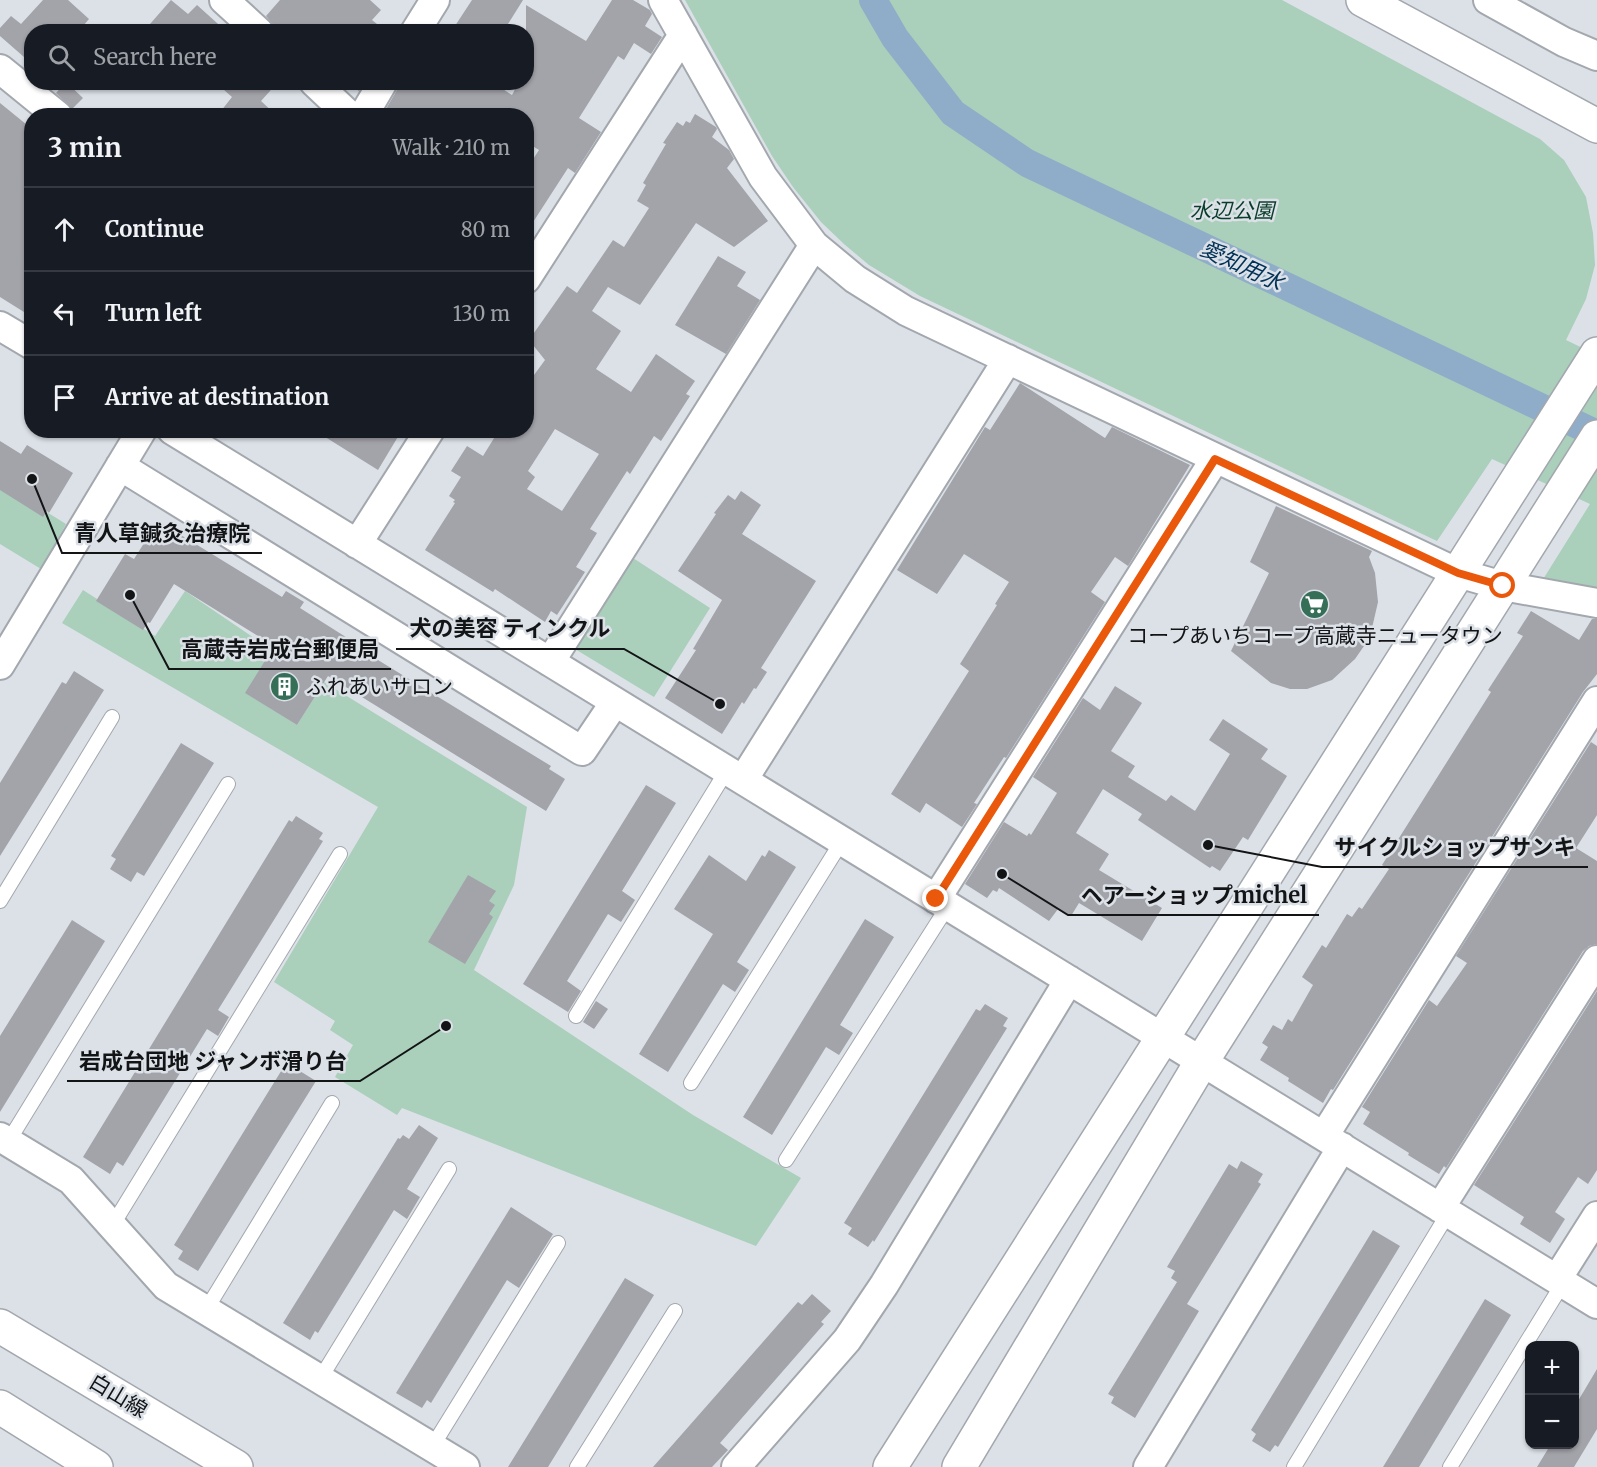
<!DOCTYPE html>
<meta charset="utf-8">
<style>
:root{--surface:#171b24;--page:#242831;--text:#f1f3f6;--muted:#9ea1a6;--line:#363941}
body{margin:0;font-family:Merriweather,"Noto Sans JP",serif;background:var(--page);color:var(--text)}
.controls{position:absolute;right:18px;bottom:18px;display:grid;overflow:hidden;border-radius:12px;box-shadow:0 2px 4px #0004}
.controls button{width:54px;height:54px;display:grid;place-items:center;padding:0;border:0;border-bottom:2px solid var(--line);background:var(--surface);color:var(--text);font:30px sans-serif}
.stop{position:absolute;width:18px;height:18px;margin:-14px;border:4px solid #ea580c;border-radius:50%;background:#fff}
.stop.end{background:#ea580c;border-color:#fff;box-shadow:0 2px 6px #0008}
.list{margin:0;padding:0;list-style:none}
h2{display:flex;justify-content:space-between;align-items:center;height:78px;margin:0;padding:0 24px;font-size:26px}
h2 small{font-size:20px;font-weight:400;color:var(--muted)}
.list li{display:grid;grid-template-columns:39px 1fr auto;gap:18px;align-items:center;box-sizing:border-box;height:84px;padding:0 24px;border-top:2px solid var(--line)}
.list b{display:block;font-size:22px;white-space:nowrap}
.list em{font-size:20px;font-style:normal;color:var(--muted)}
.icon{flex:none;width:33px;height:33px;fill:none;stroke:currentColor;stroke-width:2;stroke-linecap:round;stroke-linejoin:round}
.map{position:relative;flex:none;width:1597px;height:1467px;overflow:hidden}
.search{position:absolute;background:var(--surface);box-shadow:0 2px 4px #0004;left:24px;top:24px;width:510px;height:66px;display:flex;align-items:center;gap:15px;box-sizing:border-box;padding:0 21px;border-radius:24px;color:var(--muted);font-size:22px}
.panel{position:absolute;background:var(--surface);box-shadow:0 2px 4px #0004;left:24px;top:108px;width:510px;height:330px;border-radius:24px}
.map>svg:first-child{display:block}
.green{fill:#aacfba}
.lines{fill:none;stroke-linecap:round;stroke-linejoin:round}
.canal{stroke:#8fadc9;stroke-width:28}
.building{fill:#a3a3aa;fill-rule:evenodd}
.lane-casing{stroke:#a3a7ae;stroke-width:16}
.street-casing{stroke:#a3a7ae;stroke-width:32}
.secondary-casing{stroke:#a3a7ae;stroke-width:36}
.lane{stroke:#fff;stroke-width:14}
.street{stroke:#fff;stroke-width:28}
.secondary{stroke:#fff;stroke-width:33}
.route{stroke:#ea580c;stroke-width:8}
.labels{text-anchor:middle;stroke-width:5;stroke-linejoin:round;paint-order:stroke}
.park-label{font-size:21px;font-style:italic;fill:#093d27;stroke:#dce1e8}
.poi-label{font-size:21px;fill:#121416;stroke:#dce1e8}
.street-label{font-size:21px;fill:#121416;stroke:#dce1e8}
.water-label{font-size:22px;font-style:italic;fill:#003156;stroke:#dce1e8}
.leader{fill:none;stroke:#121416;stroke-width:2}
.callout-dot{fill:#121416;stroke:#dce1e8;stroke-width:2}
.callout-label{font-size:22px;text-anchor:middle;font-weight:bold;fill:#121416;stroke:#dce1e8;stroke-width:5;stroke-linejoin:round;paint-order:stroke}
</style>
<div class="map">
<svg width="1597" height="1467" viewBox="0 0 1597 1467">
<rect width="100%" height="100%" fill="#dce1e8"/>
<path class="green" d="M 685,0 L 1282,0 L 1540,139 L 1564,160 L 1586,197 L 1593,233 L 1595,265 L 1586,299 L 1566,340 L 1597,355 L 1597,590 L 1542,581 L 1590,504 L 1492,459 L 1437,541 L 920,296 L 869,265 L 844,244 L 821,222 L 793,187 L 772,156 Z
M 0,483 L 66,524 L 41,569 L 0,544 Z
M 633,558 L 710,608 L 654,697 L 575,649 Z
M 83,590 L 155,636 L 185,591 L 272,650 L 246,693 L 297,725 L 324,682 L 527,807 L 514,885 L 474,970 L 693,1115 L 801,1178 L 756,1246 L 402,1108 L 397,1115 L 335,1077 L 353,1045 L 330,1030 L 335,1021 L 274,982 L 378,807 L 62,623 Z"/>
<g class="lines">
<path class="canal" d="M 873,0 L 895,38 L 953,113 L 1027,163 L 1597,434"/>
</g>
<path class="building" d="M 43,0 L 68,0 L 89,19 L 78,32 L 32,32 L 32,64 L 0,36 L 0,28 L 11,16 L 21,24 Z
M 171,0 L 188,14 L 197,5 L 227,32 L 143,32 Z
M 280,0 L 370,0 L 381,10 L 372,20 L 387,32 L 279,32 L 266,16 Z
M 472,0 L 523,0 L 503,32 L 451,32 Z
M 612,0 L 633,0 L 650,10 L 652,14 L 645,26 L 662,37 L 651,54 L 634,43 L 624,60 L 618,56 L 579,118 L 601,132 L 575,173 L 568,168 L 526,233 L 526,170 L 539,150 L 526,142 L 526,116 L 396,116 L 386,109 L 397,90 L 399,82 L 492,82 L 512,95 L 519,82 L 526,82 L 526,5 L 586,41 Z
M 66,82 L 83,98 L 72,109 L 56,93 Z
M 215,82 L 278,82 L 261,101 L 277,116 L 217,116 L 232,97 Z
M 345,82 L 364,82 L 359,91 Z
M 0,103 L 32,129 L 32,317 L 0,297 Z
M 695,114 L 716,127 L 717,129 L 712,137 L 729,150 L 734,159 L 727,168 L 768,221 L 734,247 L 696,223 L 640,305 L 608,287 L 592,311 L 621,331 L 596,369 L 631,392 L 656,354 L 695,381 L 686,394 L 690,396 L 661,441 L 654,436 L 630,474 L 627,471 L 590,529 L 597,533 L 576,567 L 585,572 L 557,615 L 551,611 L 545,622 L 495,589 L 493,592 L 425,550 L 455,503 L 453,502 L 455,500 L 449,496 L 461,477 L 451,471 L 467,446 L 483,456 L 499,430 L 526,430 L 526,386 L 545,360 L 529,340 L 567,286 L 577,293 L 613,240 L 624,247 L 649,208 L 637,201 L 646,185 L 643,183 L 666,144 L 663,143 L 677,122 L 683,126 L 686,121 L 690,123 ZM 555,429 L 599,454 L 562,511 L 527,489 L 535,477 L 528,471 Z
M 718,256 L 746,272 L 737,286 L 760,300 L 726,354 L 675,325 Z
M 1020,383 L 1105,438 L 1112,427 L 1190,465 L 1128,566 L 1115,557 L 1091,592 L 1105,602 L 1006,758 L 1004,757 L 974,803 L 977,804 L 962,827 L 926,803 L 920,813 L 891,794 L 969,671 L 960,664 L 997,605 L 995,604 L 1009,582 L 964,554 L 937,594 L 897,570 L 985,427 L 990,430 Z
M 314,430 L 402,430 L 378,470 Z
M 0,441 L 21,454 L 27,445 L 73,473 L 49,513 L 47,511 L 43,517 L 0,490 Z
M 741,491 L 761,505 L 742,534 L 816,581 L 761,668 L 767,672 L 756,689 L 754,688 L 744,704 L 742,702 L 722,734 L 665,698 L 696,650 L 693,649 L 722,600 L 678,571 L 716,514 L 714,513 L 728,495 L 735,500 Z
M 1276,506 L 1372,551 L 1369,557 L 1375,573 L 1378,602 L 1372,628 L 1364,646 L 1355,659 L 1332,680 L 1307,689 L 1290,689 L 1271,683 L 1231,651 L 1269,573 L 1250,562 Z
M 158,521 L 282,597 L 286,591 L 304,602 L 300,608 L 349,639 L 347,641 L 551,766 L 549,769 L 565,779 L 546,811 L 328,676 L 297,725 L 245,693 L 274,646 L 174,584 L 150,623 L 148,622 L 143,630 L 96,601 L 125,554 L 134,559 Z
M 1531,611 L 1579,640 L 1592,619 L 1597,619 L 1597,674 L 1583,692 L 1333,1090 L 1331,1089 L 1323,1103 L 1288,1081 L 1289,1078 L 1260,1060 L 1268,1047 L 1262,1043 L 1273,1025 L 1282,1030 L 1288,1019 L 1292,1022 L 1313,985 L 1302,977 L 1322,945 L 1326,948 L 1347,914 L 1352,917 L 1359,907 L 1362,909 L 1389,869 L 1382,865 L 1491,692 L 1488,690 L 1523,636 L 1517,633 Z
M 74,671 L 104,690 L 0,856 L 0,783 L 62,682 L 66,684 Z
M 1115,686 L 1142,703 L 1111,751 L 1135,766 L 1128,777 L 1166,801 L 1171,795 L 1195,811 L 1230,754 L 1209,740 L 1223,719 L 1268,749 L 1261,759 L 1287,776 L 1248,840 L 1243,837 L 1220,871 L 1212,866 L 1210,868 L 1138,820 L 1142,814 L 1103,789 L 1076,833 L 1109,854 L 1099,870 L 1162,908 L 1142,941 L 1079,903 L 1071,916 L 1058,909 L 1049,921 L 999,888 L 997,892 L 993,890 L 987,898 L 965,884 L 1004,822 L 1027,836 L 1029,833 L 1031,835 L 1057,793 L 1033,777 L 1083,698 L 1100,710 Z
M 1591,742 L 1597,746 L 1597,815 L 1576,848 L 1597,861 L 1597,944 L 1589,946 L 1583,951 L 1446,1168 L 1444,1166 L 1439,1174 L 1408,1155 L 1409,1153 L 1363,1124 L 1370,1112 L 1362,1107 L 1429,1000 L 1437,1006 L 1467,963 L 1456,956 Z
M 181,743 L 214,763 L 144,876 L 137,872 L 131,882 L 110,869 L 116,859 L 111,856 Z
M 646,785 L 676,803 L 622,891 L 635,900 L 621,922 L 608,914 L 567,981 L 581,991 L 568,1012 L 523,984 Z
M 296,816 L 323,833 L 319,839 L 323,841 L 218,1010 L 229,1017 L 218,1036 L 207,1029 L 123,1166 L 117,1162 L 110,1174 L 83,1157 L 289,820 L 292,822 Z
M 769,850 L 796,867 L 737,962 L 749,970 L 735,992 L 723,984 L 668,1072 L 639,1054 L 713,934 L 674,909 L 709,855 L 746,881 L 762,855 L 765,857 Z
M 468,875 L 496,891 L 489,901 L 495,905 L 489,914 L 493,917 L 465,964 L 428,942 Z
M 865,919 L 894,937 L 840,1025 L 853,1033 L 839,1055 L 826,1047 L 772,1135 L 743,1117 Z
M 72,920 L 105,941 L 0,1112 L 0,1036 Z
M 1597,991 L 1597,1170 L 1588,1184 L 1578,1177 L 1555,1212 L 1565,1219 L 1550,1243 L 1520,1224 L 1524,1217 L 1474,1185 Z
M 596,1001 L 608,1009 L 594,1029 L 583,1022 Z
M 985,1004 L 1008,1018 L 1003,1026 L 1007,1028 L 874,1242 L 873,1240 L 868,1247 L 848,1234 L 852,1228 L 844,1223 L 976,1009 L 980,1011 Z
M 283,1068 L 291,1073 L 295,1068 L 316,1081 L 198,1271 L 178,1259 L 183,1251 L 174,1245 Z
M 419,1125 L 438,1138 L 407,1189 L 420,1197 L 407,1219 L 394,1210 L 318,1333 L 315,1331 L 310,1340 L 283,1323 L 398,1138 L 400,1139 L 403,1135 L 409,1139 Z
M 1241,1161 L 1263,1174 L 1258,1182 L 1261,1184 L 1187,1304 L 1199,1311 L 1135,1418 L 1111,1403 L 1114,1397 L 1108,1394 L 1177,1282 L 1171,1278 L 1175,1271 L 1167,1267 L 1229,1164 L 1237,1169 Z
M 511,1207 L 553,1234 L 519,1288 L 507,1280 L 431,1403 L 427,1400 L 422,1408 L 396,1393 Z
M 1373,1230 L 1400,1246 L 1278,1447 L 1275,1445 L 1270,1452 L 1252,1441 L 1256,1434 L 1251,1430 Z
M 625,1278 L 654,1295 L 548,1467 L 508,1467 Z
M 812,1294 L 831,1311 L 821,1322 L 824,1324 L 720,1443 L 728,1450 L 712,1467 L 653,1467 L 798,1302 L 802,1305 Z
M 1485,1299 L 1511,1315 L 1419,1467 L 1383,1467 Z
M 1597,1369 L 1597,1429 L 1574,1467 L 1537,1467 L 1551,1444 L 1575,1444 L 1575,1406 Z"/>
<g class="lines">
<defs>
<path id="lane" d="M 0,901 L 112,717
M 576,1016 L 727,770
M 691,1083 L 842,841
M 8,1142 L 228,784
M 786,1160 L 948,906
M 112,1226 L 340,854
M 206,1310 L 332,1103
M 320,1379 L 449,1169
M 432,1447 L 558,1243
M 577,1467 L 675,1311
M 1294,1467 L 1449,1212
M 1450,1467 L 1563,1283"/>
<path id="street" d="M 224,0 L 259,32
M 663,0 L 763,177 L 814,245 L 855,279 L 906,311 L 1458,573 L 1503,586 L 1597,603
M 1488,0 L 1564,42 L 1597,56
M 415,32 L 435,0
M 0,69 L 58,116
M 314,82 L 350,116
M 363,116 L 383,82
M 526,279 L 683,35
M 0,326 L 32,345
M 172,430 L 1597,1304
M 120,466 L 582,751 L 615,702
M 357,544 L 430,430
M 550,662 L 814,245
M 0,665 L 142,430
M 743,780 L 1008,359
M 936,899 L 1215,459
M 1324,1136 L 1597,701
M 0,1137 L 71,1180 L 166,1286 L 465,1467
M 1440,1208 L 1597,960
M 1557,1279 L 1597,1216
M 736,1467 L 847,1340 L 884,1285 L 1069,980
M 1148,1467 L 1342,1147"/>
<path id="secondary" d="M 1363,0 L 1597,126
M 0,1326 L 236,1467
M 0,1407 L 96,1467
M 890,1467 L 1597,354
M 959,1467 L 1202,1061 L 1597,437"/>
</defs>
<use href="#lane" class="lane-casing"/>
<use href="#street" class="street-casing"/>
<use href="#secondary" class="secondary-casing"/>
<use href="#lane" class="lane"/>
<use href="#street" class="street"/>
<use href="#secondary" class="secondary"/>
</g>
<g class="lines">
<path class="route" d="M 936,899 L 1215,459 L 1458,573 L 1503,586"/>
</g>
<defs>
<symbol id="supermarket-disc" viewBox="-11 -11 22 22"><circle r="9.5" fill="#366f58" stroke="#dce1e8"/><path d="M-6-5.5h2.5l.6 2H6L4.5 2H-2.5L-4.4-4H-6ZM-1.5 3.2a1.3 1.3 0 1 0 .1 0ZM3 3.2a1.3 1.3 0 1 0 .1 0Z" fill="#fff"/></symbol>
<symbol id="building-disc" viewBox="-11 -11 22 22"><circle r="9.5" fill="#366f58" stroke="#dce1e8"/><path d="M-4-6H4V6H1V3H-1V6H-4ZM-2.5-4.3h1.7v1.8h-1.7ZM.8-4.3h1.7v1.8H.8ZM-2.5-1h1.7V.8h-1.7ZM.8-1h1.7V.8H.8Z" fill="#fff"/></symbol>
</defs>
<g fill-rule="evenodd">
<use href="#supermarket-disc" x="1298" y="588" width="33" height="33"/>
<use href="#building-disc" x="268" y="670" width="33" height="33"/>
</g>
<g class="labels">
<g class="park-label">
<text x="1232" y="218">水辺公園</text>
</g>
<g class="poi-label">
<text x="1315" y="643">コープあいちコープ高蔵寺ニュータウン</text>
<text x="306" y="694" text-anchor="start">ふれあいサロン</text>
</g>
<g class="street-label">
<text transform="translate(118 1396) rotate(31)" y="7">白山線</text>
</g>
<g class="water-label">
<text transform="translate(1242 265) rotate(25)" y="8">愛知用水</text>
</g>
</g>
<path class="leader" d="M32 479L62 553H262M720 704L624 649H396M130 595L169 669H391M1208 845L1322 867H1588M1002 874L1068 915H1319M446 1026L360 1081H67"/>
<g class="callout-dot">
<circle cx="32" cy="479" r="6"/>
<circle cx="720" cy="704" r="6"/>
<circle cx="130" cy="595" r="6"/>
<circle cx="1208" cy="845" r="6"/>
<circle cx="1002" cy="874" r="6"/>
<circle cx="446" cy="1026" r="6"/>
</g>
<g class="callout-label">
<text x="162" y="541">青人草鍼灸治療院</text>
<text x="510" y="636">犬の美容 ティンクル</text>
<text x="280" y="657">高蔵寺岩成台郵便局</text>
<text x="1455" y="855">サイクルショップサンキ</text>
<text x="1194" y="903">ヘアーショップmichel</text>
<text x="213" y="1069">岩成台団地 ジャンボ滑り台</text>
</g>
</svg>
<div class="controls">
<button>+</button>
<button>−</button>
</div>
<div class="stop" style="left:1503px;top:586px"></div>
<div class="stop end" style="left:936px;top:899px"></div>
<div class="search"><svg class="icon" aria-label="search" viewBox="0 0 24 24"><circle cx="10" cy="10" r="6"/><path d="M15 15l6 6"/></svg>Search here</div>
<section class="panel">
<h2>3 min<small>Walk · 210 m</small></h2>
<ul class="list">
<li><svg class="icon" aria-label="ahead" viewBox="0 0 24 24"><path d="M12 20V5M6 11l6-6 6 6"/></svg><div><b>Continue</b></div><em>80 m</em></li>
<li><svg class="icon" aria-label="left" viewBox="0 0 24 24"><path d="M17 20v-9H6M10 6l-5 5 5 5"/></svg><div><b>Turn left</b></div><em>130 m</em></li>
<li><svg class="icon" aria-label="arrive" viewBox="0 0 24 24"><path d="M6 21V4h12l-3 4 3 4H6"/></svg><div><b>Arrive at destination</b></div></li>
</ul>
</section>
</div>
